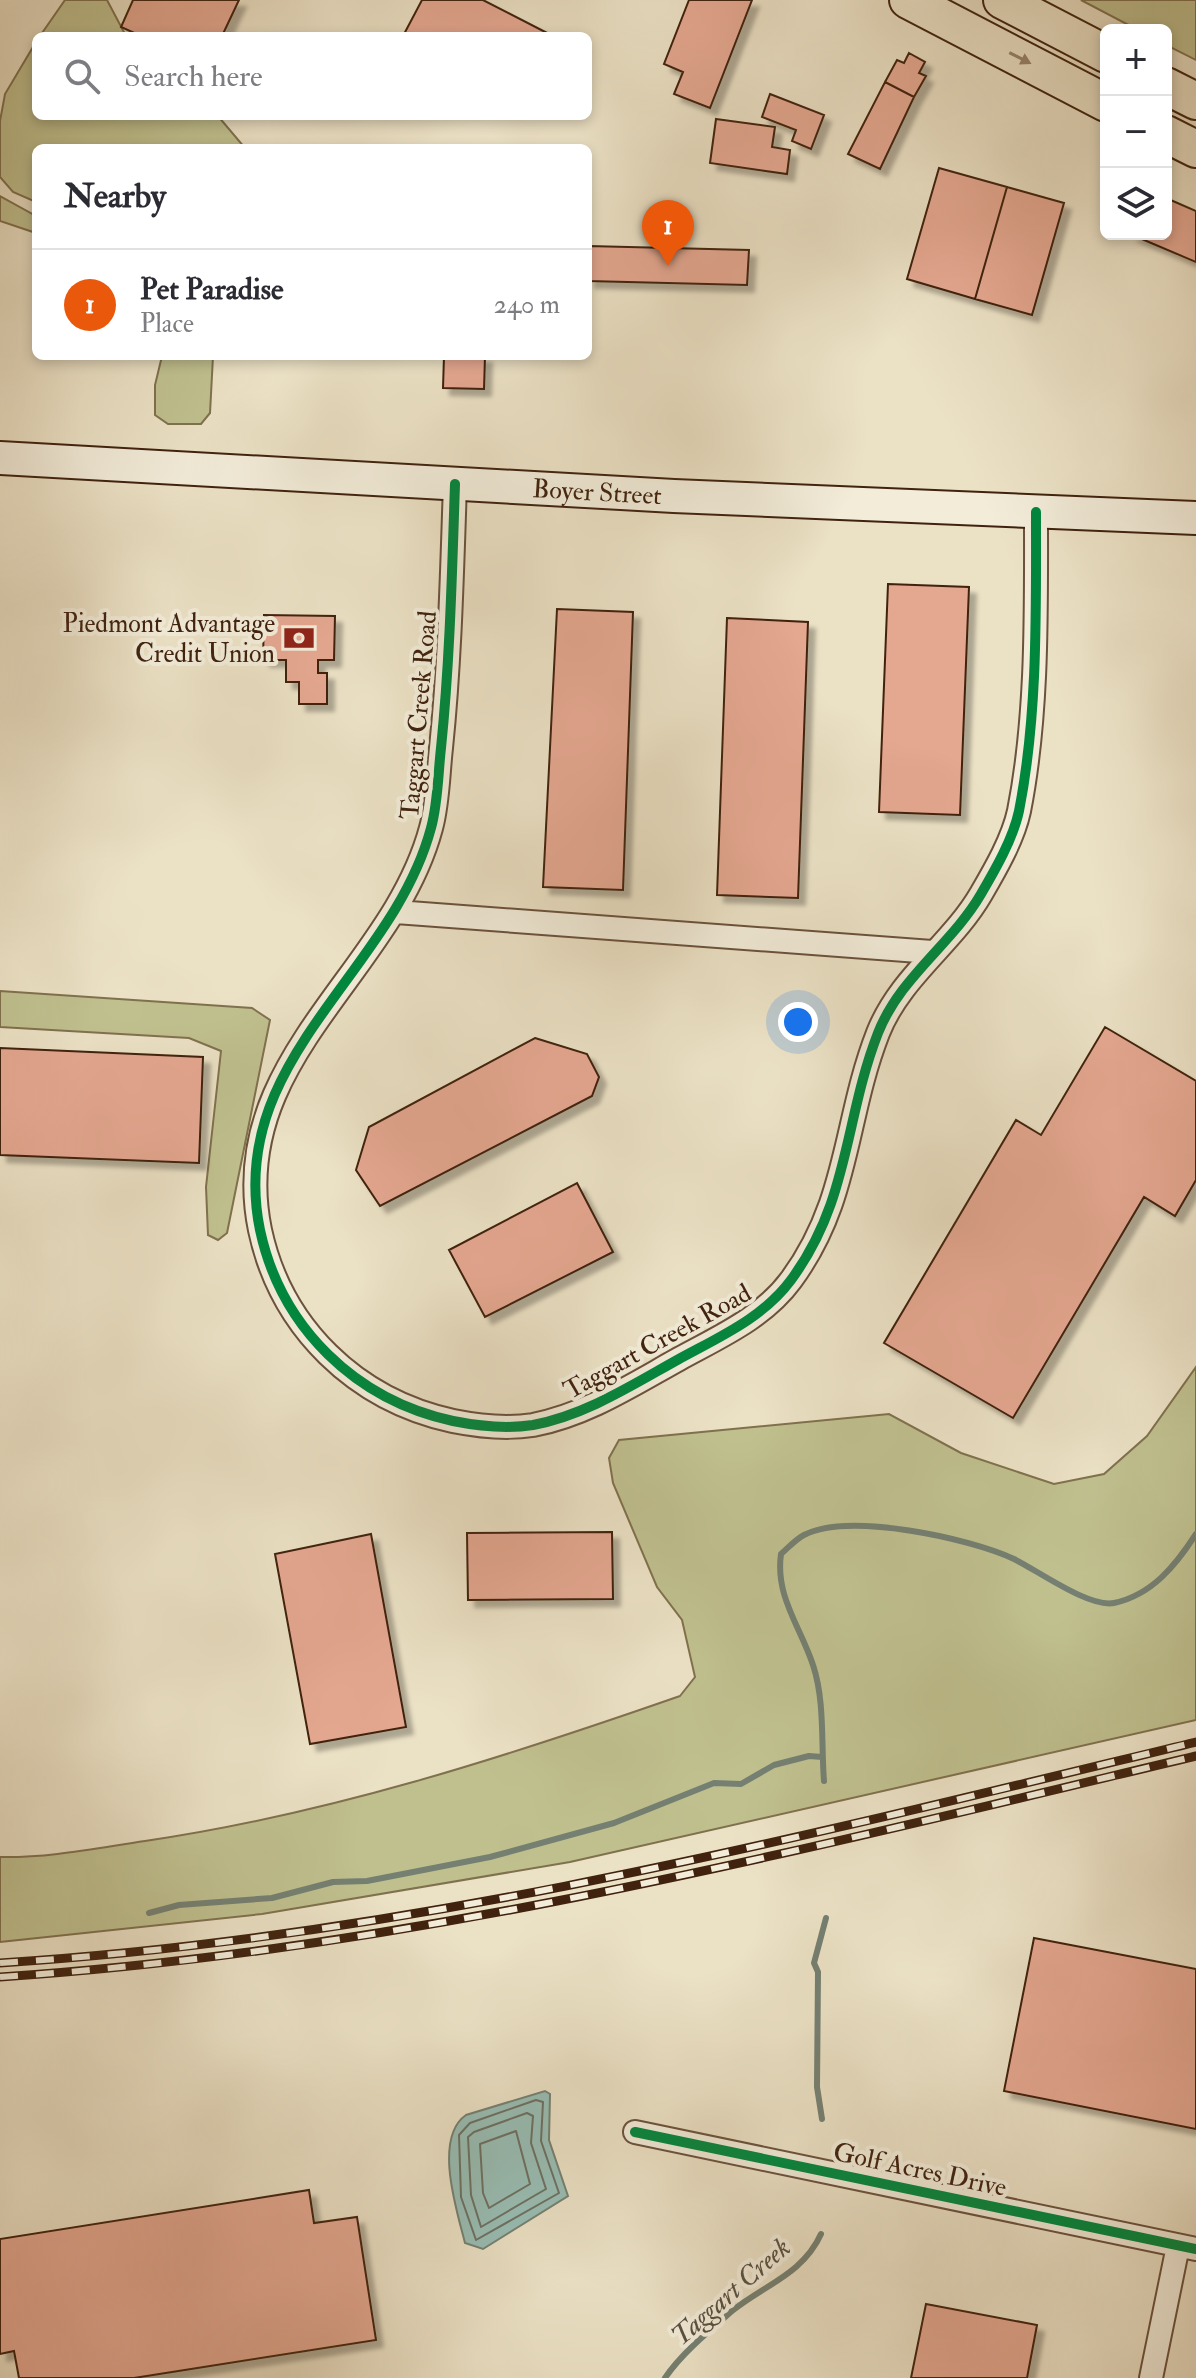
<!DOCTYPE html>
<meta charset="utf-8">
<style>
:root{--surface:#fff;--page:#f2f2f3;--text:#2b2b33;--muted:#7c7c81;--line:#e1e1e2;--accent:#ea580c}
body{margin:0;font-family:"IM FELL Double Pica",serif;background:var(--page);color:var(--text)}
.controls{position:absolute;right:24px;top:24px;display:grid;overflow:hidden;border-radius:12px;box-shadow:0 4px 12px #0003}
.controls button{width:72px;height:72px;display:grid;place-items:center;padding:0;border:0;border-bottom:2px solid var(--line);background:var(--surface);color:var(--text);font:40px sans-serif}
.you{position:absolute;left:798px;top:1022px;width:28px;height:28px;margin:-20px;border:6px solid #fff;border-radius:50%;background:#1a73e8;box-shadow:0 0 0 12px #1a73e833}
.badge{display:grid;place-items:center;width:52px;height:52px;border-radius:50%;background:var(--accent);color:#fff;font-size:26px;font-weight:700}
.pin{position:absolute;translate:-50% -66px;filter:drop-shadow(0 2px 4px #0008)}
.pin::after{content:'';position:absolute;top:42px;width:28px;height:24px;background:inherit;clip-path:polygon(0 0,100% 0,50% 100%)}
.list{margin:0;padding:0;list-style:none}
h2{display:flex;justify-content:space-between;align-items:center;height:104px;margin:0;padding:0 32px;font-size:34px}
h2 small{font-size:26px;font-weight:400;color:var(--muted)}
.list li{display:grid;grid-template-columns:52px 1fr auto;gap:24px;align-items:center;box-sizing:border-box;height:112px;padding:0 32px;border-top:2px solid var(--line)}
.list b{display:block;font-size:30px;white-space:nowrap}
.list p{margin:0;font-size:26px;white-space:nowrap;color:var(--muted)}
.list em{font-size:26px;font-style:normal;color:var(--muted)}
.icon{flex:none;width:44px;height:44px;fill:none;stroke:currentColor;stroke-width:2;stroke-linecap:round;stroke-linejoin:round}
.map{position:relative;flex:none;width:1196px;height:2378px;overflow:hidden}
.search{position:absolute;background:var(--surface);box-shadow:0 4px 12px #0003;left:32px;top:32px;width:560px;height:88px;display:flex;align-items:center;gap:20px;box-sizing:border-box;padding:0 28px;border-radius:12px;color:var(--muted);font-size:30px}
.panel{position:absolute;background:var(--surface);box-shadow:0 4px 12px #0003;left:32px;top:144px;width:560px;height:216px;border-radius:12px}
.map>svg:first-child{display:block}
.green{fill:#c0c08f;stroke:#80714e;stroke-width:2}
.water{fill:#98beb5;stroke:#758072;stroke-width:2}
.lines{fill:none;stroke-linecap:round;stroke-linejoin:round}
.shore{stroke:#6c7062;stroke-width:2}
.stream{stroke:#758072;stroke-width:6}
.building{fill:#e4a790;stroke:#40220e;stroke-width:2;filter:url(#shadow)}
.street-casing{stroke:#6b523c;stroke-width:26}
.secondary-casing{stroke:#40220e;stroke-width:36}
.primary-casing{stroke:#40220e;stroke-width:40}
.street{stroke:#f2ecd9;stroke-width:22}
.secondary{stroke:#f2ecd9;stroke-width:32}
.primary{stroke:#ebe1c5;stroke-width:36}
.rail-casing{stroke:#40220e;stroke-width:9}
.rail{stroke:#f2ecd9;stroke-width:6;stroke-dasharray:18;stroke-linecap:butt}
.cycleway-casing{stroke:#f2ecd9;stroke-width:15}
.cycleway{stroke:#00873e;stroke-width:10}
.oneway{fill:#96826a}
.labels{text-anchor:middle;stroke-width:8;stroke-linejoin:round;paint-order:stroke}
.street-label{font-size:26px;fill:#40220e;stroke:#f2ecd9}
.poi-label{font-size:26px;fill:#40220e;stroke:#f2ecd9;text-anchor:end}
.water-label{font-size:28px;font-style:italic;fill:#5a5140;stroke:#f2ecd9}
</style>
<div class="map">
<svg width="1196" height="2378" viewBox="0 0 1196 2378">
<defs>
<filter id="shadow"><feDropShadow dx="7" dy="7" stdDeviation="2" flood-color="#0004"/></filter>
</defs>
<rect width="100%" height="100%" fill="#ebe1c5"/>
<filter id="stains"><feTurbulence type="fractalNoise" baseFrequency=".0025" numOctaves="4"/><feColorMatrix values="0 0 0 0 .2 0 0 0 0 .09 0 0 0 0 .02 0 0 0 .5 -.17"/></filter>
<radialGradient id="worn" r=".72"><stop offset=".6" stop-color="#630" stop-opacity="0"/><stop offset="1" stop-color="#630" stop-opacity=".3"/></radialGradient>
<path class="green" d="M 65,0 L 107,0 L 126,36 L 40,36 Z
M 1081,0 L 1196,0 L 1196,60 L 1166,45 L 1166,30 L 1138,30 Z
M 36,42 L 36,116 L 218,116 L 245,148 L 36,148 L 36,202 L 13,192 L 0,177 L 0,121 L 5,94 Z
M 0,196 L 36,216 L 36,233 L 0,221 Z
M 162,356 L 213,356 L 210,413 L 201,424 L 168,424 L 155,415 L 155,385 Z
M 0,991 L 252,1008 L 270,1020 L 227,1233 L 218,1240 L 208,1235 L 206,1187 L 221,1051 L 189,1038 L 0,1027 Z
M 1196,1367 L 1196,1720 L 570,1862 L 262,1914 L 0,1942 L 0,1857 C 49,1858 97,1848 145,1841 C 329,1814 505,1757 680,1696 L 695,1677 L 682,1620 L 657,1587 L 613,1483 L 609,1458 L 619,1440 L 889,1414 L 961,1453 L 1054,1484 L 1104,1474 L 1147,1436 Z"/>
<path class="water" d="M 545,2091 L 550,2094 L 549,2140 L 568,2196 L 483,2249 L 465,2243 C 457,2211 433,2138 466,2115 Z"/>
<g class="lines">
<path class="shore" d="M 536,2100 L 543,2102 L 541,2141 L 559,2193 L 476,2240 L 461,2197 L 459,2135 L 470,2123 Z
M 527,2113 L 533,2116 L 531,2143 L 546,2189 L 481,2227 L 471,2195 L 468,2137 L 474,2132 Z
M 516,2131 L 530,2184 L 489,2208 L 483,2193 L 480,2144 Z"/>
<path class="stream" d="M 824,1781 C 821,1744 825,1701 813,1665 C 800,1626 775,1596 781,1554 C 788,1548 796,1539 804,1535 C 849,1512 969,1538 1014,1559 C 1037,1570 1089,1608 1114,1603 C 1152,1595 1176,1565 1196,1534
M 149,1913 L 179,1905 L 272,1898 L 333,1882 L 367,1881 L 490,1857 L 614,1823 L 714,1783 L 741,1784 L 774,1765 L 809,1756 L 822,1757
M 822,2119 L 817,2087 L 818,1972 L 814,1963 L 826,1918
M 665,2378 C 681,2354 710,2330 732,2311 C 764,2285 803,2274 821,2234"/>
</g>
<path class="building" d="M 133,0 L 239,0 L 222,36 L 141,36 L 121,27 Z
M 422,0 L 483,0 L 553,36 L 403,36 Z
M 689,0 L 752,0 L 710,108 L 674,94 L 683,72 L 664,64 Z
M 909,53 L 925,62 L 919,73 L 926,76 L 914,97 L 885,82 L 897,60 L 904,63 Z
M 885,82 L 914,97 L 880,169 L 848,154 Z
M 770,94 L 824,115 L 811,149 L 792,141 L 796,130 L 762,117 Z
M 716,119 L 775,127 L 772,147 L 790,150 L 787,174 L 710,163 Z
M 939,168 L 1007,187 L 975,299 L 907,279 Z
M 1007,187 L 1064,203 L 1032,315 L 975,299 Z
M 1166,198 L 1196,211 L 1196,262 L 1130,234 L 1166,234 Z
M 588,246 L 749,250 L 747,285 L 588,281 Z
M 444,356 L 485,356 L 484,389 L 443,388 Z
M 888,584 L 969,587 L 960,815 L 879,812 Z
M 557,609 L 633,612 L 623,890 L 543,887 Z
M 264,615 L 335,616 L 334,660 L 318,660 L 318,673 L 327,673 L 327,704 L 299,704 L 299,682 L 286,682 L 286,660 L 263,660 Z
M 727,618 L 808,622 L 798,898 L 717,895 Z
M 1105,1027 L 1196,1081 L 1196,1180 L 1175,1216 L 1144,1197 L 1013,1418 L 884,1343 L 1016,1120 L 1041,1135 Z
M 535,1038 L 587,1054 L 599,1077 L 592,1096 L 380,1206 L 356,1170 L 369,1127 Z
M 0,1048 L 203,1057 L 199,1163 L 0,1155 Z
M 577,1183 L 613,1252 L 485,1317 L 449,1250 Z
M 612,1532 L 613,1599 L 468,1600 L 467,1533 Z
M 371,1534 L 406,1727 L 310,1744 L 275,1554 Z
M 1034,1938 L 1196,1969 L 1196,2129 L 1004,2091 Z
M 309,2190 L 314,2223 L 357,2217 L 376,2340 L 134,2378 L 19,2378 L 14,2351 L 0,2354 L 0,2239 Z
M 926,2304 L 1037,2325 L 1027,2378 L 911,2378 Z"/>
<g class="lines">
<defs>
<path id="street" d="M 455,484 C 452,572 450,660 441,748 C 438,774 438,803 431,828 C 392,974 225,1060 260,1230 C 281,1328 356,1400 453,1421 C 478,1426 507,1429 533,1425 C 586,1415 632,1385 679,1359 C 719,1337 763,1318 791,1280 C 850,1200 844,1120 878,1033 C 900,977 952,944 981,894 C 995,870 1013,839 1019,811 C 1038,715 1036,609 1036,512
M 396,912 L 932,952
M 635,2132 L 1196,2249
M 1151,2378 L 1178,2246"/>
<g id="secondary">
<path id="s1" d="M 0,458 L 674,496 L 1196,518"/>
</g>
<path id="primary" d="M 908,0 L 1106,103
M 1002,0 L 1106,54
M 1166,86 L 1196,101
M 1166,134 L 1196,149"/>
</defs>
<use href="#street" class="street-casing"/>
<use href="#secondary" class="secondary-casing"/>
<use href="#primary" class="primary-casing"/>
<use href="#street" class="street"/>
<use href="#secondary" class="secondary"/>
<use href="#primary" class="primary"/>
<defs>
<path id="rail" d="M 0,1963 C 405,1938 802,1837 1196,1742
M 0,1977 C 405,1951 802,1850 1196,1756"/>
</defs>
<use href="#rail" class="rail-casing"/>
<use href="#rail" class="rail"/>
<defs>
<path id="cycleway" d="M 455,484 C 452,572 450,660 441,748 C 438,774 438,803 431,828 C 392,974 225,1060 260,1230 C 281,1328 356,1400 453,1421 C 478,1426 507,1429 533,1425 C 586,1415 632,1385 679,1359 C 719,1337 763,1318 791,1280 C 850,1200 844,1120 878,1033 C 900,977 952,944 981,894 C 995,870 1013,839 1019,811 C 1038,715 1036,609 1036,512
M 635,2132 L 1196,2249"/>
</defs>
<use href="#cycleway" class="cycleway-casing"/>
<use href="#cycleway" class="cycleway"/>
</g>
<defs><path id="oneway-solid" d="M-6-.8H1V-3.2L6.5 0L1 3.2V.8H-6Z" transform="scale(2)"/></defs>
<use class="oneway" href="#oneway-solid" transform="translate(1020 58) rotate(27)"/>
<defs>
<symbol id="bank-bare" viewBox="-9 -9 18 18"><path d="M-6-4H6V4H-6ZM0-2.3a2.3 2.3 0 1 0 0 4.6a2.3 2.3 0 1 0 0-4.6Z" fill="#8f2418" stroke="#f2ecd9" stroke-width="2.5" paint-order="stroke"/></symbol>
</defs>
<g fill-rule="evenodd">
<use href="#bank-bare" x="277" y="616" width="44" height="44"/>
</g>
<g class="labels">
<g class="street-label">
<text dy="9" stroke="none"><textPath href="#s1" startOffset="598">Boyer Street</textPath></text>
<text transform="translate(418 715) rotate(-85)" y="9">Taggart Creek Road</text>
<text transform="translate(657 1341) rotate(-29)" y="9">Taggart Creek Road</text>
<text transform="translate(920 2169) rotate(12)" y="9">Golf Acres Drive</text>
</g>
<g class="poi-label">
<text x="275" y="632">Piedmont Advantage<tspan x="275" dy="30">Credit Union</tspan></text>
</g>
<g class="water-label">
<text transform="translate(730 2291) rotate(-41)" y="10">Taggart Creek</text>
</g>
</g>
<rect width="100%" height="100%" filter="url(#stains)"/>
<rect width="100%" height="100%" fill="url(#worn)"/>
</svg>
<div class="controls">
<button>+</button>
<button>−</button>
<button><svg class="icon" aria-label="layers" viewBox="0 0 24 24"><path d="M12 4l9 5-9 5-9-5zM3 14l9 5 9-5"/></svg></button>
</div>
<div class="you"></div>
<div class="pin badge" style="left:668px;top:266px">1</div>
<div class="search"><svg class="icon" aria-label="search" viewBox="0 0 24 24"><circle cx="10" cy="10" r="6"/><path d="M15 15l6 6"/></svg>Search here</div>
<section class="panel">
<h2>Nearby<small></small></h2>
<ul class="list">
<li><span class="badge">1</span><div><b>Pet Paradise</b><p>Place</p></div><em>240 m</em></li>
</ul>
</section>
</div>
